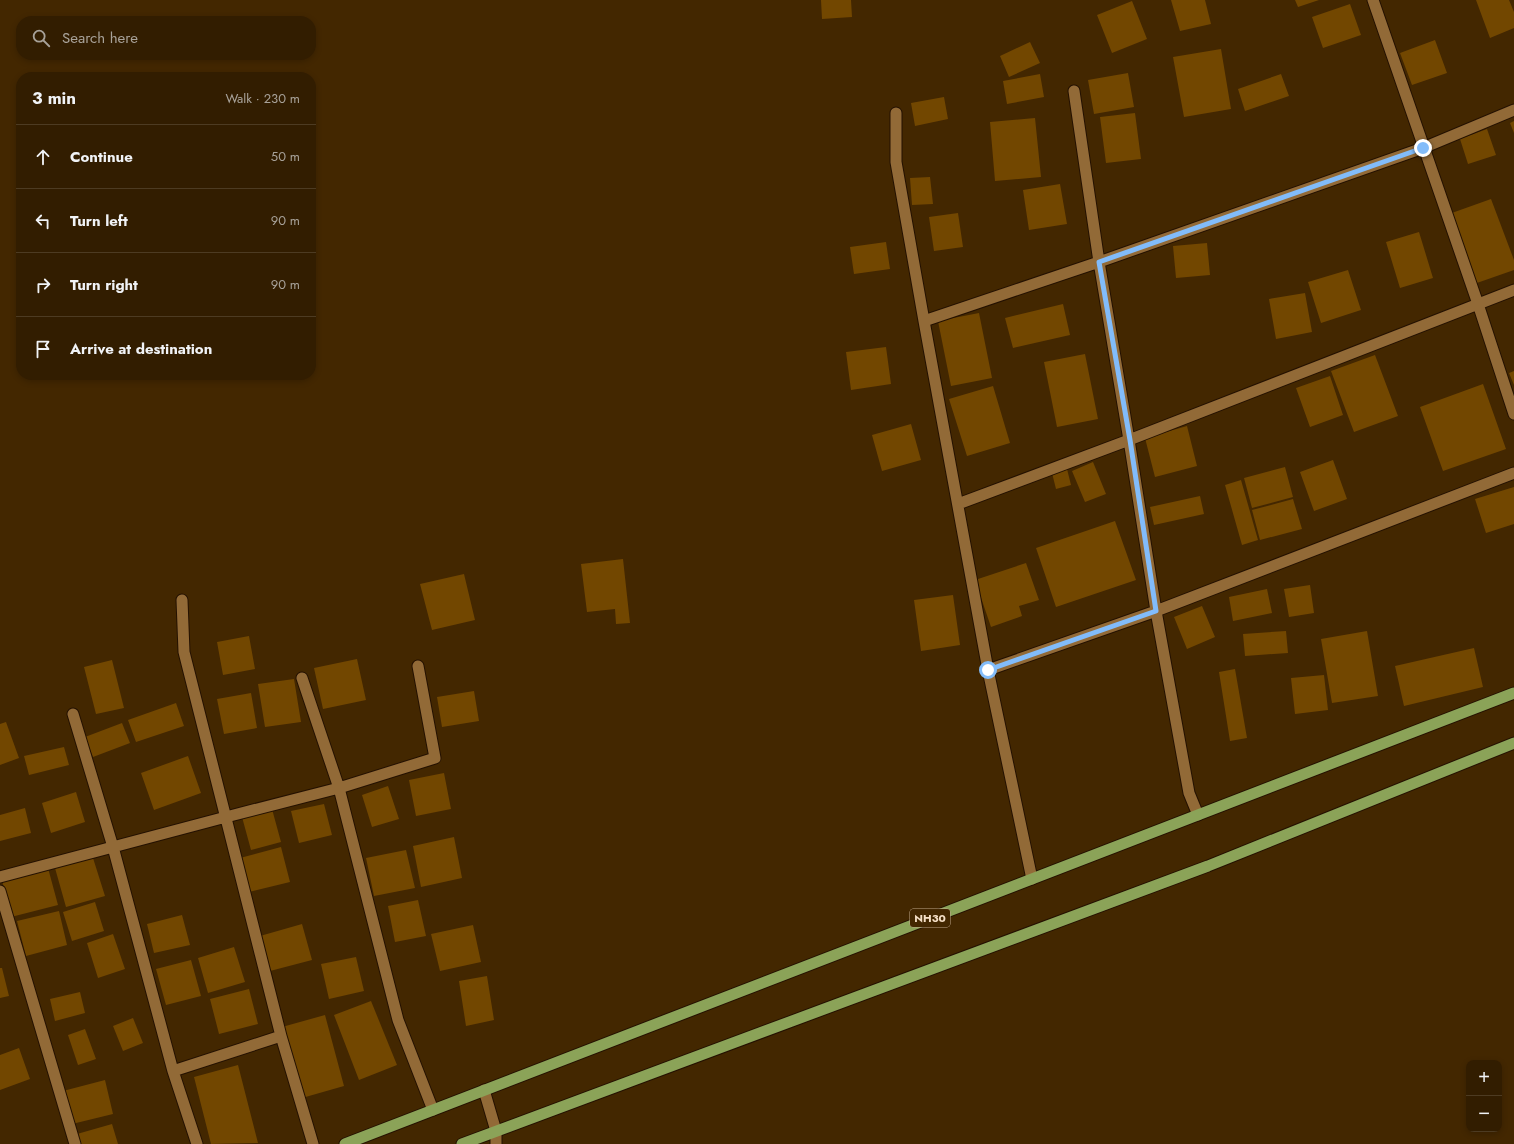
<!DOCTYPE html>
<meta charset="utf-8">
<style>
:root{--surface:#321d00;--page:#3d2a0f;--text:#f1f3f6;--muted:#a8a299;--line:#4d3b22}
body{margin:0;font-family:Jost,sans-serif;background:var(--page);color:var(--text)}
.controls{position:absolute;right:12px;bottom:12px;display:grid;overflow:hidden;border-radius:8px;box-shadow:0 2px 6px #0003}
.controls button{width:36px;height:36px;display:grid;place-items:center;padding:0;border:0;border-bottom:1px solid var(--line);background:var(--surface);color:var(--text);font:20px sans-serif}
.stop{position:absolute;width:12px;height:12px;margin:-9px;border:3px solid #82bcfa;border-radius:50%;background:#fff}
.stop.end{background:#82bcfa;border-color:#fff;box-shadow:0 1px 4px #0008}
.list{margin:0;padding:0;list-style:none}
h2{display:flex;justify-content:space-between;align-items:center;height:52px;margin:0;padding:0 16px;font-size:17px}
h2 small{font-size:13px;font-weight:400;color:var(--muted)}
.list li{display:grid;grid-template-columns:26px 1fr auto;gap:12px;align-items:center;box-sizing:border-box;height:64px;padding:0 16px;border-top:1px solid var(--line)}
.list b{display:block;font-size:15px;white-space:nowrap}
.list em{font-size:13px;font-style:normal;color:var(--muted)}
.icon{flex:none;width:22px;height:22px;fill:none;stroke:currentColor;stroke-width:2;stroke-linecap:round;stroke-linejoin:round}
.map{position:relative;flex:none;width:1514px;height:1144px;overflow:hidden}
.search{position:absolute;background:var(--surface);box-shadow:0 2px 6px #0003;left:16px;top:16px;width:300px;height:44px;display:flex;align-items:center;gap:10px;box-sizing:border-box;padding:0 14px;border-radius:16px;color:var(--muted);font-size:15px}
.panel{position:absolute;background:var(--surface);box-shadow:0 2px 6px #0003;left:16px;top:72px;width:300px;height:308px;border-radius:16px}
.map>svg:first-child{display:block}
.building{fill:#724700}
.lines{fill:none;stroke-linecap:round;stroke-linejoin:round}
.minor-casing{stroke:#241100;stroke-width:13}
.trunk-casing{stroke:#241100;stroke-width:13}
.minor{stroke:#926a37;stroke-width:11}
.trunk{stroke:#8ba358;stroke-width:11}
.route{stroke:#82bcfa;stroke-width:5}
.labels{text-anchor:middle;stroke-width:3.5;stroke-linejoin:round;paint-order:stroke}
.shield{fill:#432700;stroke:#c0a88b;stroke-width:1}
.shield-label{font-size:11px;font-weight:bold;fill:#f6e0c6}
</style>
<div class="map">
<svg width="1514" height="1144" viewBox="0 0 1514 1144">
<rect width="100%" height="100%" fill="#432700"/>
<path class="building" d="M 821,0 L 851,0 L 852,17 L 822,19 Z
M 1171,0 L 1205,0 L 1211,24 L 1180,31 Z
M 1295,0 L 1319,0 L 1298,7 Z
M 1476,0 L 1509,0 L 1514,12 L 1514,28 L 1490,38 Z
M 1132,1 L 1147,39 L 1112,53 L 1097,15 Z
M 1350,4 L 1361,35 L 1323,48 L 1312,17 Z
M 1435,40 L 1447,73 L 1412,85 L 1400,53 Z
M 1030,42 L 1040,63 L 1009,77 L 1000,56 Z
M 1221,49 L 1231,109 L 1184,117 L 1173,57 Z
M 1128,73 L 1134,107 L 1094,114 L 1088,80 Z
M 1040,74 L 1044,97 L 1007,104 L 1003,81 Z
M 1281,74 L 1289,96 L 1245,111 L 1238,89 Z
M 944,97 L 948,119 L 915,126 L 911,103 Z
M 1135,113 L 1141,159 L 1106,163 L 1100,117 Z
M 1035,118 L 1041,177 L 995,181 L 990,122 Z
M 1514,121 L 1514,133 L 1510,123 Z
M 1487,129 L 1496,155 L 1468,164 L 1460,139 Z
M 930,177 L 933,204 L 912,205 L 910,178 Z
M 1060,184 L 1067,224 L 1029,230 L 1023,190 Z
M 1491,199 L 1514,260 L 1514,270 L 1474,284 L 1449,214 Z
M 958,213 L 963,247 L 934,251 L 929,217 Z
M 1419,232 L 1433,278 L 1400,288 L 1386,242 Z
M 886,242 L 890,269 L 854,274 L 850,247 Z
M 1207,243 L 1210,275 L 1176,278 L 1173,246 Z
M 1348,270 L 1361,310 L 1321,323 L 1308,282 Z
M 1305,293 L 1312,332 L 1276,339 L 1269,299 Z
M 1063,304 L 1070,335 L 1013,348 L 1005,318 Z
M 979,313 L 992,378 L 951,386 L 938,321 Z
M 886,347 L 891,384 L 851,390 L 846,352 Z
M 1085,354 L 1098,419 L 1057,427 L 1044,362 Z
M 1375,355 L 1398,416 L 1354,432 L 1331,371 Z
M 1514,371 L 1514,385 L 1509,373 Z
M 1330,376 L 1343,415 L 1310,427 L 1296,388 Z
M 1483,384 L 1506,449 L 1443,471 L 1420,407 Z
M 993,386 L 1010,443 L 967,456 L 949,399 Z
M 911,424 L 921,460 L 882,471 L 872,435 Z
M 1187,426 L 1197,466 L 1155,477 L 1145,438 Z
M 1333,460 L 1347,499 L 1314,511 L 1300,472 Z
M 1093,462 L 1106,494 L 1085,502 L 1072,471 Z
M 1285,467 L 1293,497 L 1252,508 L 1244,478 Z
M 1067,469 L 1071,485 L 1056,489 L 1052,473 Z
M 1241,480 L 1258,540 L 1242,545 L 1225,485 Z
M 1514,487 L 1514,524 L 1486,533 L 1475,499 Z
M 1200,496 L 1204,514 L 1154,525 L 1150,507 Z
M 1293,499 L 1302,529 L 1260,540 L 1252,510 Z
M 1115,521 L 1136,580 L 1056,607 L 1036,548 Z
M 623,559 L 630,623 L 616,624 L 615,609 L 587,612 L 581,564 Z
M 1026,563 L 1039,600 L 1019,606 L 1022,616 L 991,627 L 975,580 Z
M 464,574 L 475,620 L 432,630 L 420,584 Z
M 1310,585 L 1314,613 L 1289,617 L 1284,589 Z
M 1267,589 L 1272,613 L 1233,621 L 1229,597 Z
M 953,595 L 960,645 L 921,651 L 914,600 Z
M 1202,606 L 1215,637 L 1187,649 L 1174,617 Z
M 1286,631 L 1288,653 L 1245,656 L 1243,634 Z
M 1367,631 L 1378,696 L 1332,703 L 1321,639 Z
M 249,636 L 255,669 L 223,675 L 217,642 Z
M 1474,648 L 1483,687 L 1404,706 L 1395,666 Z
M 357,659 L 366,700 L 323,709 L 314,668 Z
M 112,660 L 124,708 L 96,714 L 84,667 Z
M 1235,669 L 1247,738 L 1230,741 L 1219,672 Z
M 1324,675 L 1328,710 L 1295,714 L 1291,678 Z
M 294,679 L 301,722 L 265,727 L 258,684 Z
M 474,691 L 479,721 L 442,727 L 437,697 Z
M 251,693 L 257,728 L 224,734 L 217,699 Z
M 176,703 L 184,726 L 136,742 L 128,720 Z
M 6,722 L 19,758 L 0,765 L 0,724 Z
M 122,723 L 130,743 L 93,757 L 85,737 Z
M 64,747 L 69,765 L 29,775 L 24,756 Z
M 188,756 L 201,793 L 154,810 L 141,773 Z
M 444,773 L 451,809 L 416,816 L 409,780 Z
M 388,786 L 399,819 L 372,827 L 362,795 Z
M 76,792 L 85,822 L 51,833 L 42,803 Z
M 324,804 L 332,835 L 299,843 L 291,811 Z
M 25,808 L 31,833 L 0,841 L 0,815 Z
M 272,809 L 281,842 L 251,850 L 242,817 Z
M 454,837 L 462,878 L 421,887 L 413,846 Z
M 281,847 L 290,882 L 249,892 L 240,858 Z
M 406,850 L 415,888 L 374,896 L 366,858 Z
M 93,858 L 105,896 L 66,907 L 55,868 Z
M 48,868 L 58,905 L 11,917 L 2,880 Z
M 418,900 L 426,936 L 395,942 L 388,906 Z
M 95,902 L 104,931 L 72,941 L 63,912 Z
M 59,911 L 67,945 L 26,956 L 17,921 Z
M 182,915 L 190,945 L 154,953 L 147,924 Z
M 302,924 L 312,960 L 270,971 L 260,936 Z
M 473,925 L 481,962 L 440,971 L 431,934 Z
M 113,934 L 125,969 L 98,978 L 87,943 Z
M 234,947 L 245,982 L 208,993 L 198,958 Z
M 356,957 L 364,991 L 329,999 L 321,964 Z
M 191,960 L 201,996 L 166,1005 L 156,969 Z
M 0,968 L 2,968 L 9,996 L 0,998 Z
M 487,976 L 494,1020 L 466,1026 L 459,981 Z
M 249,989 L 258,1024 L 219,1034 L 210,999 Z
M 80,992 L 85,1013 L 55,1021 L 50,999 Z
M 371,1001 L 397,1065 L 359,1080 L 334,1015 Z
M 325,1015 L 344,1086 L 302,1098 L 282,1027 Z
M 133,1018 L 143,1043 L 123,1051 L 113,1026 Z
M 85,1029 L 96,1059 L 78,1065 L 68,1035 Z
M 19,1048 L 30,1079 L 0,1090 L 0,1055 Z
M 238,1065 L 258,1143 L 211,1144 L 194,1077 Z
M 105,1080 L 113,1114 L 72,1124 L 63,1091 Z
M 112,1124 L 118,1144 L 80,1144 L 77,1134 Z"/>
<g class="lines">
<defs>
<path id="minor" d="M 1373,0 L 1478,304 L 1514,414
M 1074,91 L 1099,262 L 1129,440 L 1156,611 L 1189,793 L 1198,815
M 896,113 L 896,162 L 924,321 L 988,670 L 1032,879
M 924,321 L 1099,262 L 1423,148 L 1514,110
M 958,504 L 1129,440 L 1514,290
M 182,600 L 184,652 L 281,1036 L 313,1144
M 988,670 L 1156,611 L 1514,473
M 302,678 L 339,788 L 398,1020 L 433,1110
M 73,714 L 113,847 L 173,1071 L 197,1144
M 0,877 L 226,817 L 339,788 L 435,758 L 418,666
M 0,891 L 75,1144
M 173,1071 L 281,1036
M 484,1090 L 496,1131 L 496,1144"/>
<path id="trunk" d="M 345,1144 L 1514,693
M 462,1144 L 1208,866 L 1514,743"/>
</defs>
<use href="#minor" class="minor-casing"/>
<use href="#trunk" class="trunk-casing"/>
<use href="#minor" class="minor"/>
<use href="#trunk" class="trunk"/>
</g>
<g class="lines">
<path class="route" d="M 988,670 L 1156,611 L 1130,440 L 1099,262 L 1423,148"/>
</g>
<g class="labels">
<rect class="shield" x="910" y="909" width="40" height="18" rx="3"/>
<g class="shield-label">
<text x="930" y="922">NH30</text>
</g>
</g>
</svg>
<div class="controls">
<button>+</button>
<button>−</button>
</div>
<div class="stop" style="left:988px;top:670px"></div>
<div class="stop end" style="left:1423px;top:148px"></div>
<div class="search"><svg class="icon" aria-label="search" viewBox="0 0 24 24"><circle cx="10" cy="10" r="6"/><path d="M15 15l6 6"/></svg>Search here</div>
<section class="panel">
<h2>3 min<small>Walk · 230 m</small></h2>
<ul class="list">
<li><svg class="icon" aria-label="ahead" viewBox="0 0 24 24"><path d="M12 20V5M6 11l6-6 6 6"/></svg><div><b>Continue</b></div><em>50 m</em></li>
<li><svg class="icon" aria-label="left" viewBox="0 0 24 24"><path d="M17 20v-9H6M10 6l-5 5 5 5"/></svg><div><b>Turn left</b></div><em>90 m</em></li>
<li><svg class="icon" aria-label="right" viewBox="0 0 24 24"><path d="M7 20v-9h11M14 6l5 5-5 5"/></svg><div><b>Turn right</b></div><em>90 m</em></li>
<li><svg class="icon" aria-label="arrive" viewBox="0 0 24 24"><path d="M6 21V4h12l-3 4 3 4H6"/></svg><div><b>Arrive at destination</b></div></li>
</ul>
</section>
</div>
